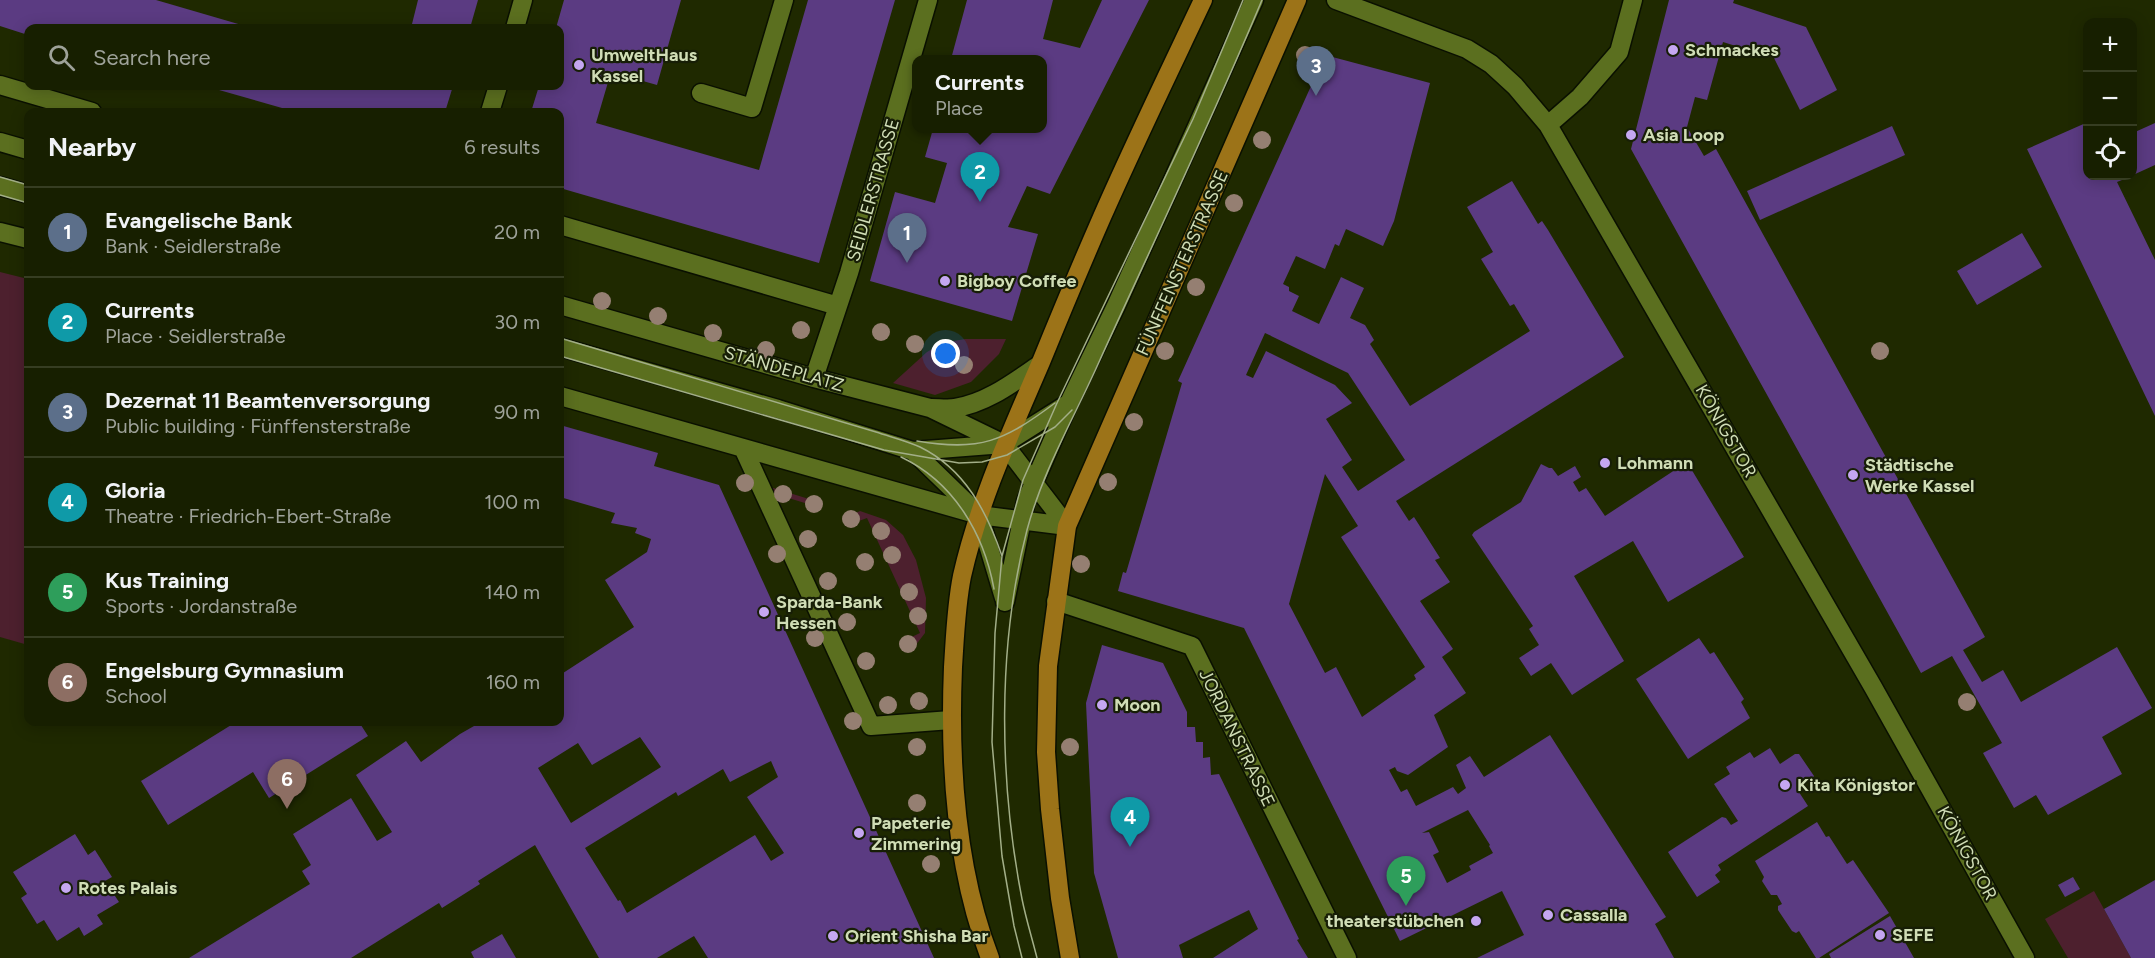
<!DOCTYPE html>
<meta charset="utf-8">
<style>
:root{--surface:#171f00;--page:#242c0f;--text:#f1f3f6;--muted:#9ea299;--line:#363d22;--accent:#c5a7f1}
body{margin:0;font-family:Figtree,sans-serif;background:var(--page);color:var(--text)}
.controls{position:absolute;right:18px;top:18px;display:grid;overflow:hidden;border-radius:12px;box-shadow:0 3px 15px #0003}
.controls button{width:54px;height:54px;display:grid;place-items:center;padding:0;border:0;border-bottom:2px solid var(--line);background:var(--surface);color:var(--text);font:30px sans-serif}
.you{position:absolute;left:946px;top:354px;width:21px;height:21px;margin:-15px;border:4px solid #fff;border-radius:50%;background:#1a73e8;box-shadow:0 0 0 9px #1a73e833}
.badge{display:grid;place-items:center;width:39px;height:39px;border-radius:50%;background:var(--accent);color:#fff;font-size:20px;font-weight:700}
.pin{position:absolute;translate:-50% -50px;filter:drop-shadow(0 2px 3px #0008)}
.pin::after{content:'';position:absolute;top:32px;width:21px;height:18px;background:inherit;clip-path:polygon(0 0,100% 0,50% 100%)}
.popup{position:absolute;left:912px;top:55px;width:135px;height:78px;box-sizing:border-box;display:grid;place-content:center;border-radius:12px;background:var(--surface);filter:drop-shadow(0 2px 4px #0005);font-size:20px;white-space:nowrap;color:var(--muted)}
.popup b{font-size:22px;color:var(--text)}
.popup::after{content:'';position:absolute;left:50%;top:100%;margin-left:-12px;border:12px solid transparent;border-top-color:var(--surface)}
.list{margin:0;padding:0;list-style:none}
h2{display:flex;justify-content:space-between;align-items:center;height:78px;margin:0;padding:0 24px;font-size:26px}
h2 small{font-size:20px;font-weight:400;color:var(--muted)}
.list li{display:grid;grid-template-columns:39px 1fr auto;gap:18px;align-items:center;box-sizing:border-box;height:90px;padding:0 24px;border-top:2px solid var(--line)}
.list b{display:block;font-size:22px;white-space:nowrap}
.list p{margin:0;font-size:20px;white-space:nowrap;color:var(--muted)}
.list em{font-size:20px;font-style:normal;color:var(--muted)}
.icon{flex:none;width:33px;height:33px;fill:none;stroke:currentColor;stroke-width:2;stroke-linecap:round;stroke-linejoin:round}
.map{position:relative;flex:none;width:2155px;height:958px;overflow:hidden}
.search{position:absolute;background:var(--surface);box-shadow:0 3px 15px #0003;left:24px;top:24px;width:540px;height:66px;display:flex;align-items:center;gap:15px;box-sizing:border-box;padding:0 21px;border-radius:12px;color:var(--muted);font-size:22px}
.panel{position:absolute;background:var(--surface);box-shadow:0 3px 15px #0003;left:24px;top:108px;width:540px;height:618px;border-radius:12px}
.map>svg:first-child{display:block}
.green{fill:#4d202e}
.building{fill:#5b3b82;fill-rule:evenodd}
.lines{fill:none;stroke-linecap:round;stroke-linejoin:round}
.minor-casing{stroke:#0a1000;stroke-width:21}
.major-casing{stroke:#0a1000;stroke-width:21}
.minor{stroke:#5b6f1f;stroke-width:18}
.major{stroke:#9c7318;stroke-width:18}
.tram{stroke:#a3af88;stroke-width:1.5}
.tree{fill:#957f72}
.poi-dot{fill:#c5a7f1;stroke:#171e06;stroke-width:2}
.labels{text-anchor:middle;stroke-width:4.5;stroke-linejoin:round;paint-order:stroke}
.poi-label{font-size:18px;font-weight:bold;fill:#d0ddb6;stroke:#171e06;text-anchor:start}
.street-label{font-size:18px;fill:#d0ddb6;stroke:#171e06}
</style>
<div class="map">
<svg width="2155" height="958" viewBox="0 0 2155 958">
<rect width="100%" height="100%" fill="#1f2900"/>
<path class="green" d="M 0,272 L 28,279 L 28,645 L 0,637 Z
M 965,339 L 1006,339 L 999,354 L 971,382 L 935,395 L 893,383 L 927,352 L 943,343 Z
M 770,487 L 822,503 L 821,508 L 769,492 Z
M 860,511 L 886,520 L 903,535 L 916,560 L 926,598 L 925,633 L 915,646 L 904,651 L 899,643 L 920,633 L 867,518 L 848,525 L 845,518 Z
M 2094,891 L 2131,958 L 2068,958 L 2045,919 Z"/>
<path class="building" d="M 0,0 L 156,0 L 252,28 L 28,28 L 28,35 L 0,26 Z
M 418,0 L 478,0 L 470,28 L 411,28 Z
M 564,0 L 681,0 L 657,85 L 611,72 L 596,123 L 759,170 L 808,0 L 895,0 L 819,263 L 560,188 L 560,112 L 531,112 L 539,86 L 560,86 L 560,28 L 556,28 Z
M 967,0 L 1053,0 L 1043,39 L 1080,48 L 1102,0 L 1149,0 L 1050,194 L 1027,186 L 1008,227 L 1038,234 L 1012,321 L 870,281 L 895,192 L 935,203 L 947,163 L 925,157 L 933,129 L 1043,128 L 1043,59 L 951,59 Z
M 1669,0 L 1734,0 L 1733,3 L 1806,27 L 1837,90 L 1800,110 L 1774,58 L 1723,42 L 1707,100 L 1695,97 L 1687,127 L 1704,156 L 1716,149 L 1985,637 L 1963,650 L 1982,682 L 2003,670 L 2021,702 L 2117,647 L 2152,708 L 2102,737 L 2122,774 L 2048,815 L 2036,795 L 2014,808 L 1983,753 L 2002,743 L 1952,656 L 1921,673 L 1631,149 Z
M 1325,55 L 1430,83 L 1394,221 L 1383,246 L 1346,229 L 1339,246 L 1335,244 L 1325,269 L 1296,256 L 1283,284 L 1289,287 L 1289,291 L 1299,296 L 1292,311 L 1319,324 L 1341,277 L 1364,288 L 1350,318 L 1365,325 L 1374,340 L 1370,344 L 1410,406 L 1530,331 L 1514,304 L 1510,306 L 1481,259 L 1493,252 L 1467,207 L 1512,181 L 1538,224 L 1542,221 L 1548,230 L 1624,357 L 1396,501 L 1409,521 L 1414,517 L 1440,558 L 1435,560 L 1450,582 L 1420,601 L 1453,649 L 1442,657 L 1466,693 L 1434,715 L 1448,747 L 1408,775 L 1397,771 L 1395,767 L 1389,770 L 1401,792 L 1407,789 L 1416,806 L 1453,787 L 1458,794 L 1466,788 L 1456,765 L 1470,756 L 1484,777 L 1550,735 L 1666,917 L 1655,924 L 1674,958 L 1477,958 L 1524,935 L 1502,891 L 1400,941 L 1244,628 L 1118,591 L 1123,572 L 1126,573 L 1182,383 L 1178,381 ZM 1265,333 L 1348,373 L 1405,460 L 1358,491 L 1342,467 L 1352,460 L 1326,419 L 1352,403 L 1335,385 L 1266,351 L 1253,378 L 1246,375 ZM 1325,474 L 1358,526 L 1341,537 L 1425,667 L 1414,675 L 1416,679 L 1362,717 L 1336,667 L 1325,673 L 1289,604 ZM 1468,810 L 1490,845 L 1489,846 L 1493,853 L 1469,866 L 1471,870 L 1447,883 L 1433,855 L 1439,852 L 1429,832 L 1422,833 Z
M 205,86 L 453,86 L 445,112 L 296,112 Z
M 2088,122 L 2088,176 L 2132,176 L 2117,182 L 2155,260 L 2155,416 L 2027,149 Z
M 2155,123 L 2155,165 L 2133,175 L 2133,126 L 2135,132 Z
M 1892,126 L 1905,155 L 1760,220 L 1747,191 Z
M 2022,233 L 2042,267 L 1977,305 L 1957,271 Z
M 560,425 L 658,453 L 654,466 L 719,485 L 934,958 L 708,958 L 694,936 L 657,958 L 599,958 L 535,845 L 478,881 L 480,884 L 442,908 L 439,903 L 351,958 L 189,958 L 310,884 L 302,871 L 311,865 L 293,834 L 351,798 L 377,841 L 392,832 L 356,775 L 406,741 L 421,762 L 460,734 L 481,722 L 560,722 L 560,675 L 634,627 L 605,580 L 647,552 L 651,539 L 635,533 L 637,528 L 611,523 L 615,513 L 560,497 ZM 640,737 L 661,767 L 571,823 L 538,768 L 578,743 L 592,765 ZM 771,761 L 778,777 L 747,797 L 784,853 L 771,861 L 755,835 L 627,913 L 620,900 L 618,901 L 585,848 L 676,792 L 678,796 L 723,769 L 730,782 Z
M 1687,462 L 1744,557 L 1668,602 L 1633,541 L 1574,576 L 1624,661 L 1572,695 L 1551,663 L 1531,676 L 1519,658 L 1539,645 L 1529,629 L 1533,626 L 1472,535 L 1474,532 L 1521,502 L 1541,464 L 1549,468 L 1552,468 L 1558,476 L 1575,466 L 1581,477 L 1573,482 L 1579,492 L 1586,488 L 1605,516 Z
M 1699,638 L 1710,654 L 1714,652 L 1744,699 L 1741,702 L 1750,718 L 1688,759 L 1636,679 Z
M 1102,645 L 1163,663 L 1187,712 L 1187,727 L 1195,727 L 1196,742 L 1203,742 L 1203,758 L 1210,757 L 1211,775 L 1219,774 L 1299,939 L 1297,940 L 1308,958 L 1213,958 L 1258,929 L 1249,910 L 1179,945 L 1183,958 L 1118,958 L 1094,873 L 1086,703 Z
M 236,722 L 359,722 L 368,736 L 269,798 L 253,772 L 168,825 L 141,781 Z
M 1770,748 L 1780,764 L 1795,754 L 1799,754 L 1814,776 L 1812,779 L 1797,789 L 1808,806 L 1718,865 L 1721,870 L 1715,875 L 1720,882 L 1697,897 L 1668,852 L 1722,817 L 1726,818 L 1731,825 L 1738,821 L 1714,784 L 1730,774 L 1726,767 L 1750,752 L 1754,758 Z
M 1817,822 L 1826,837 L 1829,836 L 1847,864 L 1853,860 L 1889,913 L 1819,958 L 1816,958 L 1799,931 L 1796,933 L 1792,931 L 1778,910 L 1778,906 L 1782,904 L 1777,895 L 1771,895 L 1762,881 L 1764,877 L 1755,861 Z
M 75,834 L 88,855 L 95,850 L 112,877 L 105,881 L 119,902 L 97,915 L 103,924 L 84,936 L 79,927 L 57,941 L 44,920 L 37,924 L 21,898 L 27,894 L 13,872 Z
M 2073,877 L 2080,889 L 2065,897 L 2058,885 Z
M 2155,880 L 2155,958 L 2131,958 L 2104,909 Z
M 1890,916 L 1914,958 L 1831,958 L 1829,954 Z
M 502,934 L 516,958 L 474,958 L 471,952 Z"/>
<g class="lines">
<defs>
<path id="minor" d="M 1336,0 L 1467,49 L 1491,64 L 1515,86 L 1548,125 L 1873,687 L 2025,958
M 515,28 L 523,0
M 0,85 L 92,112
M 701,93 L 752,108 L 784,0
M 490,112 L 498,86
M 1548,125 L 1580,97 L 1619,52 L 1633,0
M 0,142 L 28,150
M 0,186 L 28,194
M 560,225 L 838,306
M 0,232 L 28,239
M 560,305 L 814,378 L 930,408 L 1004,444 L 1067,526
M 560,347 L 778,409 L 913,451 L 1004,444 L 1069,403
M 814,378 L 849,273 L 928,0
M 560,396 L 979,515 L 1067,526
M 932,408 C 939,408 948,409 955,408 C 987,403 1014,382 1039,365
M 743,448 L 871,726 L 951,720
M 913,451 L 979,515 L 1004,598
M 1056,601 L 1192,646 L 1347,958
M 1005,602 L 1026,501 L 1069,403 L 1116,306 L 1254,0"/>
<path id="major" d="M 990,958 C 955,867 949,764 953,667 C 955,637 956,606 962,576 C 979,501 1011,432 1041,362 C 1061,313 1081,265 1102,217 C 1134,144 1169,72 1203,0
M 1070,958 L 1060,898 L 1050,809 L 1046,752 L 1048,666 L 1067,526 L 1297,0"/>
</defs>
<use href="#minor" class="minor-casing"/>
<use href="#major" class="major-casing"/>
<use href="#minor" class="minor"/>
<use href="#major" class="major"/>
<path class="tram" d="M 0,177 L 28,185
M 0,195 L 28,203
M 560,338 L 876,432 C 891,437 907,441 920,447 C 965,469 987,512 1002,556
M 560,356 L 884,450 L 959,463 L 982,462 L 1007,455 L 1055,427 L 1072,410
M 917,441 C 980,452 1004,441 1055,403
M 901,457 C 954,482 984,534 994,589
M 1022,958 L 1014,926 L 1002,856 L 992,742 L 995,633 L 1002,556 L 1023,480 L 1057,403 L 1193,119 L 1243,0
M 1037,958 C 1032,938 1026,919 1022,899 C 999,781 997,646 1027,530 C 1043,470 1074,418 1099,362 C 1154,241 1211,122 1262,0"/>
</g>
<g class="tree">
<circle cx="1305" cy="55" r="9"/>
<circle cx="1262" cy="140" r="9"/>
<circle cx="1234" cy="203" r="9"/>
<circle cx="1196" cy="287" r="9"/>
<circle cx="602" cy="301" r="9"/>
<circle cx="658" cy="316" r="9"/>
<circle cx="801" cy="330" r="9"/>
<circle cx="881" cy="332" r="9"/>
<circle cx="713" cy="333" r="9"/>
<circle cx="915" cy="344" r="9"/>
<circle cx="766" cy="350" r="9"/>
<circle cx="1165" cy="351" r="9"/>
<circle cx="1880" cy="351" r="9"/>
<circle cx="964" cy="365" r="9"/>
<circle cx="1134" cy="422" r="9"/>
<circle cx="1108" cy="482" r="9"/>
<circle cx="745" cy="483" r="9"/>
<circle cx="783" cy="494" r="9"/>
<circle cx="814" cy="504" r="9"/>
<circle cx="851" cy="519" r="9"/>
<circle cx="881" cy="531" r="9"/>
<circle cx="808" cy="539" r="9"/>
<circle cx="777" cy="554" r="9"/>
<circle cx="892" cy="555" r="9"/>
<circle cx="865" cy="562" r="9"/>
<circle cx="1081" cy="564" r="9"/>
<circle cx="828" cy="581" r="9"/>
<circle cx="909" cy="592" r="9"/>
<circle cx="918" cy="616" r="9"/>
<circle cx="847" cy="622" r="9"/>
<circle cx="815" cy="638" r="9"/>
<circle cx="908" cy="644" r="9"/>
<circle cx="866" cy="661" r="9"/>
<circle cx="919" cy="701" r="9"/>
<circle cx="1967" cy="702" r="9"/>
<circle cx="888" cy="705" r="9"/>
<circle cx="853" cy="721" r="9"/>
<circle cx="917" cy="747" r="9"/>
<circle cx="1070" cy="747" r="9"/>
<circle cx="917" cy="803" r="9"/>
<circle cx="931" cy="864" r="9"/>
</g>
<g class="poi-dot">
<circle cx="1673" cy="50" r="6"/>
<circle cx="579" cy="65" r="6"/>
<circle cx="1631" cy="135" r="6"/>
<circle cx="945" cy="281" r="6"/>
<circle cx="1605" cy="463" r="6"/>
<circle cx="1853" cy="475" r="6"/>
<circle cx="764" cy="612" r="6"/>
<circle cx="1102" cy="705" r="6"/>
<circle cx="1785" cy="785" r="6"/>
<circle cx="859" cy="833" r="6"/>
<circle cx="66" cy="888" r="6"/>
<circle cx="1548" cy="915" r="6"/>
<circle cx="1476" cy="921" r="6"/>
<circle cx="1880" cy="935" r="6"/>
<circle cx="833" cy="936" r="6"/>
</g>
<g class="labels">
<g class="poi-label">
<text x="1685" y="56">Schmackes</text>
<text x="591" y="61">UmweltHaus<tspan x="591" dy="21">Kassel</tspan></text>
<text x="1643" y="141">Asia Loop</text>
<text x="957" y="287">Bigboy Coffee</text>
<text x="1617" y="469">Lohmann</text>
<text x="1865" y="471">Städtische<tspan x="1865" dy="21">Werke Kassel</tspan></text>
<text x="776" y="608">Sparda-Bank<tspan x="776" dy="21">Hessen</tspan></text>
<text x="1114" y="711">Moon</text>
<text x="1797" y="791">Kita Königstor</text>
<text x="871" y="829">Papeterie<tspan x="871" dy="21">Zimmering</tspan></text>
<text x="78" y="894">Rotes Palais</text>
<text x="1560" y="921">Cassalla</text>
<text x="1464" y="927" text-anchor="end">theaterstübchen</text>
<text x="1892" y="941">SEFE</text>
<text x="845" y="942">Orient Shisha Bar</text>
</g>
<g class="street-label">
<text transform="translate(873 190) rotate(-74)" y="6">SEIDLERSTRASSE</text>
<text transform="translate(1182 263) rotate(-66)" y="6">FÜNFFENSTERSTRASSE</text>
<text transform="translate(784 369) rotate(16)" y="6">STÄNDEPLATZ</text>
<text transform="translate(1726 431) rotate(60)" y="6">KÖNIGSTOR</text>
<text transform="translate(1237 738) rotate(64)" y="6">JORDANSTRASSE</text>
<text transform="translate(1967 853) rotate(61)" y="6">KÖNIGSTOR</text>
</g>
</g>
</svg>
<div class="controls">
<button>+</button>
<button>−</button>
<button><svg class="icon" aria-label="locate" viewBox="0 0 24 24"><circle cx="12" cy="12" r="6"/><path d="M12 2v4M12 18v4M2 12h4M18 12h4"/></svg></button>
</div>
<div class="you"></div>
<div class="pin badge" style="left:907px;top:263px;background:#5c6f8a">1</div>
<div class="pin badge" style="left:980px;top:202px;background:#0f9aa8">2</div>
<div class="popup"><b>Currents</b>Place</div>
<div class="pin badge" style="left:1316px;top:96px;background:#5c6f8a">3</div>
<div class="pin badge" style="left:1130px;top:847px;background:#0f9aa8">4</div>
<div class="pin badge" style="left:1406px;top:906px;background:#2e9e5b">5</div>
<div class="pin badge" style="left:287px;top:809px;background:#8d6e63">6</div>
<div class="search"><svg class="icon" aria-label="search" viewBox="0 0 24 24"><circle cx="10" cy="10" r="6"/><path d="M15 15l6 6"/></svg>Search here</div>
<section class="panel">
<h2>Nearby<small>6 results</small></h2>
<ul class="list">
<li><span class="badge" style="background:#5c6f8a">1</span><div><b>Evangelische Bank</b><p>Bank · Seidlerstraße</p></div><em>20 m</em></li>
<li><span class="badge" style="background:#0f9aa8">2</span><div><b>Currents</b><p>Place · Seidlerstraße</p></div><em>30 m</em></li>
<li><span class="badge" style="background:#5c6f8a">3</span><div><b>Dezernat 11 Beamtenversorgung</b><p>Public building · Fünffensterstraße</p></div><em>90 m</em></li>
<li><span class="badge" style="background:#0f9aa8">4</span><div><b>Gloria</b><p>Theatre · Friedrich-Ebert-Straße</p></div><em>100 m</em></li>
<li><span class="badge" style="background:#2e9e5b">5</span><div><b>Kus Training</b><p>Sports · Jordanstraße</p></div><em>140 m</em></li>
<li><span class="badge" style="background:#8d6e63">6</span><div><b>Engelsburg Gymnasium</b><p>School</p></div><em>160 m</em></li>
</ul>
</section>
</div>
